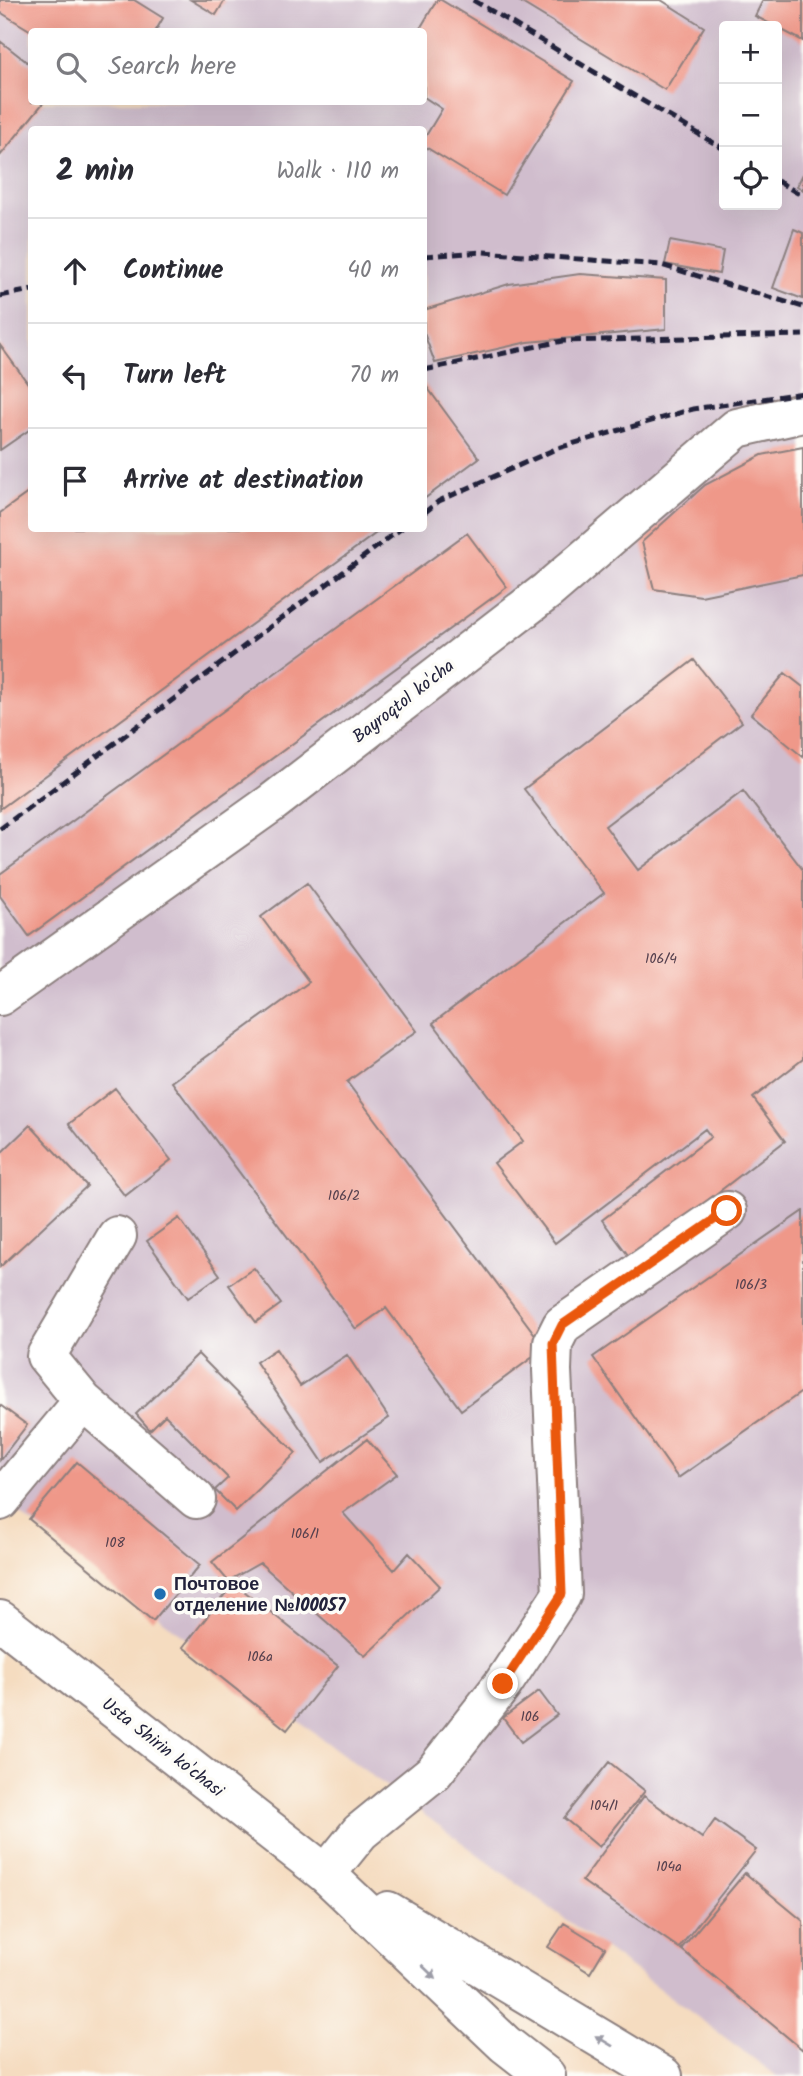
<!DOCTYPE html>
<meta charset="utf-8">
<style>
:root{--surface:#fff;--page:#f2f2f3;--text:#2b2b33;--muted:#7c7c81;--line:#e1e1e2}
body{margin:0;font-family:Kalam,sans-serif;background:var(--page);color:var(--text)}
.controls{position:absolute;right:21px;top:21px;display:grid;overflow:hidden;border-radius:7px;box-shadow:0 7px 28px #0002}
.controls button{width:63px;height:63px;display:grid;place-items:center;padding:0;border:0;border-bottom:2px solid var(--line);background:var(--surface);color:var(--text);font:35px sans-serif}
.stop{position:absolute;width:21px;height:21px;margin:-16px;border:5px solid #ea580c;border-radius:50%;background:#fff}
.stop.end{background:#ea580c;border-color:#fff;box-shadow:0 2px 7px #0008}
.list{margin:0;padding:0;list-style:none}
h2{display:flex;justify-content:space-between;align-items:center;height:91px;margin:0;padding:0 28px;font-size:30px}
h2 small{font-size:23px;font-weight:400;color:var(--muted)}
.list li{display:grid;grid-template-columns:46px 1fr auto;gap:21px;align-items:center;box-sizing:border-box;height:105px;padding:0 28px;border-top:2px solid var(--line)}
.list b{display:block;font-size:26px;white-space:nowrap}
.list em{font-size:23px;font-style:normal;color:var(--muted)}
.icon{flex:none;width:38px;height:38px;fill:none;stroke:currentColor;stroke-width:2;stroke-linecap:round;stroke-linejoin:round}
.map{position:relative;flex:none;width:803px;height:2076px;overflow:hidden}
.search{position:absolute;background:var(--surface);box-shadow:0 7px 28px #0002;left:28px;top:28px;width:399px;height:77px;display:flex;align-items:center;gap:18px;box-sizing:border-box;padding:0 24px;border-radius:7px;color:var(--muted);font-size:26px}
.panel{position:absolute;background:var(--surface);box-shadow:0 7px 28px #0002;left:28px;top:126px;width:399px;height:406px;border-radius:7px}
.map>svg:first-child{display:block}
.industrial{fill:#d0bdcd;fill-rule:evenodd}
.building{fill:#ef9889}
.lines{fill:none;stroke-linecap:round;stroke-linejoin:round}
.minor-casing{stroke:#8c7f7e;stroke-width:42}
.major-casing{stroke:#8c7f7e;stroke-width:42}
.minor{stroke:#fff;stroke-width:38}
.major{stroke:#fff;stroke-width:38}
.rail{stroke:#22223b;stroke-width:5;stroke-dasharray:10 5;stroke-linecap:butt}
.oneway{fill:#9c9ca7}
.route{stroke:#ea580c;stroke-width:9}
.poi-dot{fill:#1f6fb2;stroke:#fdfcf7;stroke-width:2.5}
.labels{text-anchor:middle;stroke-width:7;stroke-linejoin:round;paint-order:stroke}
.number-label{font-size:14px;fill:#55404e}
.street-label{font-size:18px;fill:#22223b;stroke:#fdfcf7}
.poi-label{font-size:18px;font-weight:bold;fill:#22223b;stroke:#fdfcf7;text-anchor:start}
</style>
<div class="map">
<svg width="803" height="2076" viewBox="0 0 803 2076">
<rect width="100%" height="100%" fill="#fdfcf7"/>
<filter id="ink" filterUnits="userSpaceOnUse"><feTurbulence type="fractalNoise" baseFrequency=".0143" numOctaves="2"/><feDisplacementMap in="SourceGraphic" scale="14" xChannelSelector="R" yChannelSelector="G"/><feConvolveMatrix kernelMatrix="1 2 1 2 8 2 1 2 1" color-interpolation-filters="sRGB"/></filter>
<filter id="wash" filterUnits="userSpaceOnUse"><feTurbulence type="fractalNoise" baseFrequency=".00686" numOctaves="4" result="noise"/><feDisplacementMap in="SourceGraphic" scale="28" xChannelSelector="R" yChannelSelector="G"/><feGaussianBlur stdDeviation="1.57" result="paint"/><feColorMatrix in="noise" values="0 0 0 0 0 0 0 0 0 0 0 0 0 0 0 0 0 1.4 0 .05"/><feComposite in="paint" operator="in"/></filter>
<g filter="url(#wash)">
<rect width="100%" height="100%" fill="#f5dcc0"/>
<path class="industrial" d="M 0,0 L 803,0 L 803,2076 L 777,2076 L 0,1500 ZM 724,26 L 777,26 L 777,205 L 724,205 ZM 32,32 L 424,32 L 424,102 L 32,102 ZM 32,130 L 424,130 L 424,528 L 32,528 Z"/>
<g id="blocks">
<path class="building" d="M 0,0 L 134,0 L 163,18 L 155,32 L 33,32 L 0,12 Z
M 191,0 L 225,0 L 216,15 Z
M 437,0 L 441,0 L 574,81 L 504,195 L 424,146 L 424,139 L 442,109 L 424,97 L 424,32 L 418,32 Z
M 517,0 L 661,0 L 704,27 L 665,90 Z
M 763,0 L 803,0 L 803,41 L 755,16 Z
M 0,41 L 32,66 L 32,102 L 44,102 L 0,156 Z
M 803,174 L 803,190 L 797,186 Z
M 794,229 L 803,233 L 803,299 L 773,288 Z
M 670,241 L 723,251 L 719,274 L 665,264 Z
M 580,274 L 666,280 L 666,329 L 528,342 L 435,363 L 424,333 L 424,310 L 509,284 Z
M 0,345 L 32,389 L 32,428 L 0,450 Z
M 424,383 L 479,458 L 424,499 Z
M 803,447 L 803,575 L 701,596 L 654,589 L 642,542 L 705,485 L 762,455 Z
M 32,490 L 32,528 L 383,528 L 0,809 L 0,513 Z
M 467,533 L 507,587 L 29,936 L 0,896 L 0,874 Z
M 694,660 L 742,722 L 605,826 L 638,870 L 743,791 L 803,870 L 803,1059 L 753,1098 L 785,1141 L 631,1259 L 602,1220 L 711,1137 L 705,1129 L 555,1243 L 494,1163 L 523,1141 L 433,1023 L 604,893 L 524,789 Z
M 785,673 L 803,687 L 803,757 L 751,714 Z
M 307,883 L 417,1031 L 347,1082 L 545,1348 L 461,1410 L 386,1308 L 356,1329 L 172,1082 L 309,982 L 261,917 Z
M 115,1088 L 171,1160 L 125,1196 L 69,1124 Z
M 30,1125 L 87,1186 L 0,1267 L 0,1154 Z
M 803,1211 L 803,1391 L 678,1478 L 593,1357 Z
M 179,1218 L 220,1275 L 188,1298 L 147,1241 Z
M 254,1268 L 281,1304 L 256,1322 L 229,1285 Z
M 276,1349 L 300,1386 L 347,1355 L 389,1418 L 323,1462 L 256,1362 Z
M 198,1354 L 296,1453 L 236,1511 L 215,1490 L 228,1478 L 165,1415 L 150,1430 L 136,1414 Z
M 0,1405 L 27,1425 L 0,1460 Z
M 367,1439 L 397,1474 L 343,1513 L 394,1570 L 409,1553 L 440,1586 L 365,1656 L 260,1563 L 228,1581 L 212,1562 Z
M 77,1462 L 200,1565 L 153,1621 L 29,1519 Z
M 234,1583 L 338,1666 L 287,1730 L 183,1647 Z
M 539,1691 L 557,1715 L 521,1742 L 503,1718 Z
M 609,1762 L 645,1791 L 599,1847 L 564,1818 Z
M 644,1796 L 702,1838 L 715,1820 L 756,1850 L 679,1948 L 582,1881 Z
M 745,1873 L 803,1921 L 803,2050 L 681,1949 Z
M 564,1923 L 605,1948 L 590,1973 L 548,1947 Z"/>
</g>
</g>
<g filter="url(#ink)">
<use href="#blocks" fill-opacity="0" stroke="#8c7f7e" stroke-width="2"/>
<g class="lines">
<defs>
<path id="minor" d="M 0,996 L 273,802 L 547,591 L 737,428 L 803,413
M 83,1401 L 196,1499
M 0,1501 L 83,1401 L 46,1356 L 117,1236
M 326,1874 L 360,1832 L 434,1772 L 503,1684 L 562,1594 L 552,1370 L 553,1343 L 562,1325 L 727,1211"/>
<path id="major" d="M 0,1620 L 326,1874 L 505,2044 L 546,2076
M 388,1911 L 663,2076"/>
</defs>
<use href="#minor" class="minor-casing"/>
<use href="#major" class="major-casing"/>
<use href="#minor" class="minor"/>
<use href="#major" class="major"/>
<path class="rail" d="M 473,0 L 724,149
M 777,181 L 803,196
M 424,256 L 483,252 L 661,265 L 803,307
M 0,296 L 32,290
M 424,370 L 562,341 L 803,335
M 424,513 L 439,501 L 558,448 L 693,409 L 803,393
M 0,829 L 402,528"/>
</g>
<defs><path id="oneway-solid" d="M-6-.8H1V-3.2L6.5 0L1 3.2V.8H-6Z" transform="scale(1.75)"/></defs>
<g class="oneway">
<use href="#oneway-solid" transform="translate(429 1972) rotate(44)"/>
<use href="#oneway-solid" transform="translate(604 2041) rotate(-149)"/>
</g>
</g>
<g class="lines" filter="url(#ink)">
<path class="route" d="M 503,1684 L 562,1594 L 553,1343 L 562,1325 L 727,1211"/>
</g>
<circle class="poi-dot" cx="160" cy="1594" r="7"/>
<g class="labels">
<g class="number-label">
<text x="661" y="963">106/4</text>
<text x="344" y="1200">106/2</text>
<text x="751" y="1289">106/3</text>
<text x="305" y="1538">106/1</text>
<text x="115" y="1547">108</text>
<text x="260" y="1661">106a</text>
<text x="530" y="1721">106</text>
<text x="604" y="1810">104/1</text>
<text x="669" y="1871">104a</text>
</g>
<g class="street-label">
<text transform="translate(403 701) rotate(-38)" y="6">Bayroqtol ko'cha</text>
<text transform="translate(163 1747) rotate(38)" y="6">Usta Shirin ko'chasi</text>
</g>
<g class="poi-label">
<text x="174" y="1590">Почтовое<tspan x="174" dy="21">отделение №100057</tspan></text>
</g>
</g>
</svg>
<div class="controls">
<button>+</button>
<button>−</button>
<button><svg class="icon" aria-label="locate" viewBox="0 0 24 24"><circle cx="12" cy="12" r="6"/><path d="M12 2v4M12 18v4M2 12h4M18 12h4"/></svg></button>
</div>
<div class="stop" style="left:727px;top:1211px"></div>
<div class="stop end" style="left:503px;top:1684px"></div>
<div class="search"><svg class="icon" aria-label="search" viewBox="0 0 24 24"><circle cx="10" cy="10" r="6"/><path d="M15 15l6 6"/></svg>Search here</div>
<section class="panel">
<h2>2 min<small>Walk · 110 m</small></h2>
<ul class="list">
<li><svg class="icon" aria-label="ahead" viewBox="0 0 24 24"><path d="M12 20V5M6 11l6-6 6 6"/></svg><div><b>Continue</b></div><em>40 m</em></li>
<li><svg class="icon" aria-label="left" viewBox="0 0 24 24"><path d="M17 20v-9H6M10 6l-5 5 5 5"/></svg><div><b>Turn left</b></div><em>70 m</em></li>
<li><svg class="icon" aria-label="arrive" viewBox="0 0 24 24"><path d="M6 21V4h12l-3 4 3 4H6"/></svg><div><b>Arrive at destination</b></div></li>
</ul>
</section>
</div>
